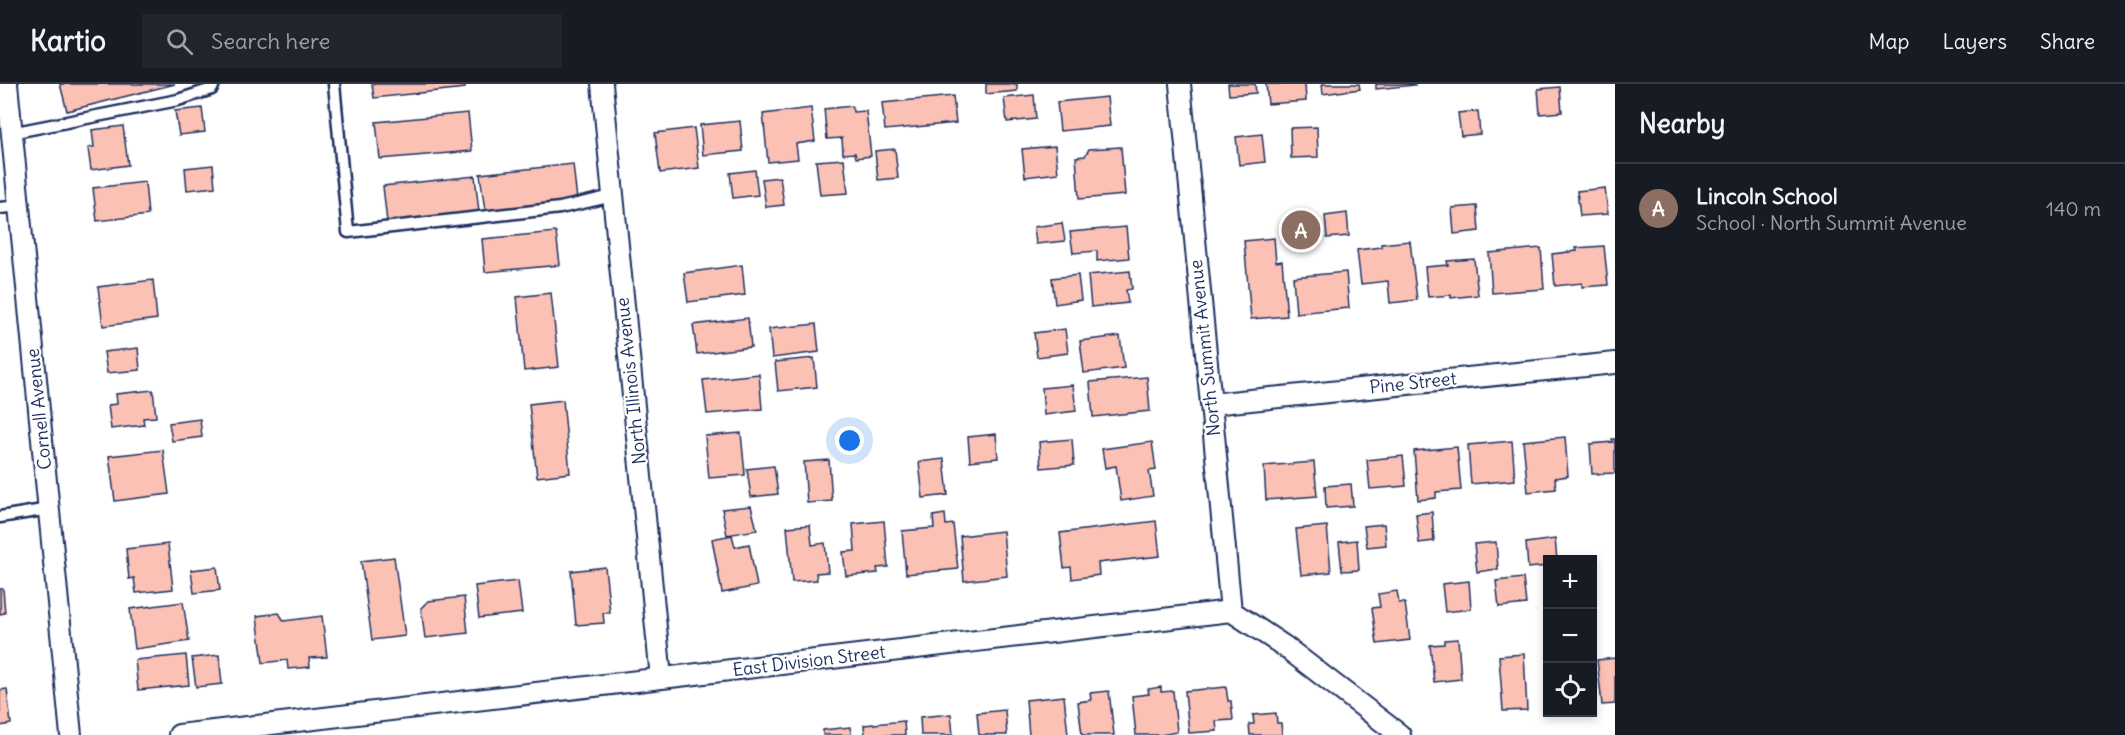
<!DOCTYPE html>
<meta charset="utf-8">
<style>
:root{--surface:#171b24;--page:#20242c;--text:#f1f3f6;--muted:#9ea1a6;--line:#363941;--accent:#2563eb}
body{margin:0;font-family:Delius,sans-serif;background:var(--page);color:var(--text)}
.controls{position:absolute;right:18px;bottom:18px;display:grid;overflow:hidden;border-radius:0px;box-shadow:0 3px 9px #0003}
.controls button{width:54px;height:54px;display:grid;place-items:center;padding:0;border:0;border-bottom:2px solid var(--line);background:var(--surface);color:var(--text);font:30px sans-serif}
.you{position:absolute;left:850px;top:357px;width:21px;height:21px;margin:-15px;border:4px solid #fff;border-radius:50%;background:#1a73e8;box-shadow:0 0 0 9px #1a73e833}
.badge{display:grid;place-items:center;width:39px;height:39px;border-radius:50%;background:var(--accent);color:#fff;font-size:20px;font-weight:700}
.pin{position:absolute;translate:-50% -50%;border:3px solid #fff;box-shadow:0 2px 6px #0006}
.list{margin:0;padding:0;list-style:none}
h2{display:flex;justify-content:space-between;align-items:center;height:78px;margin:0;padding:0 24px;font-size:26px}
h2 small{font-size:20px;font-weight:400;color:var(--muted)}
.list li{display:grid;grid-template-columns:39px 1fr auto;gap:18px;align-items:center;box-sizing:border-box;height:90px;padding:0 24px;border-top:2px solid var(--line)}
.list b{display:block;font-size:22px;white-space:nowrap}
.list p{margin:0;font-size:20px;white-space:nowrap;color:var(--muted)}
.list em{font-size:20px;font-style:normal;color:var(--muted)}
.icon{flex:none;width:33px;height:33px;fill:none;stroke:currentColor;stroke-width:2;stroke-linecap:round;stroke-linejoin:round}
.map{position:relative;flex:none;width:1615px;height:651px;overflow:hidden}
header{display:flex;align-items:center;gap:36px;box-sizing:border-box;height:84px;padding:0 30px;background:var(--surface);border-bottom:2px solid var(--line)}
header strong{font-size:28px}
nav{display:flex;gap:33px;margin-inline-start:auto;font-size:21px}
.search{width:420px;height:54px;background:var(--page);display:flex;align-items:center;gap:15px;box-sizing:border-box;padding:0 21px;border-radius:0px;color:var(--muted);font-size:22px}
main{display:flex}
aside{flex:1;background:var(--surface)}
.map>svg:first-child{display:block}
.building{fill:#fcc1b5;stroke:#1b2f5e;stroke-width:1.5}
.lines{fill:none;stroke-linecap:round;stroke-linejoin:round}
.lane-casing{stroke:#1b2f5e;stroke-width:15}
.street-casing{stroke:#1b2f5e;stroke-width:24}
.lane{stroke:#fff;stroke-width:10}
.street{stroke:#fff;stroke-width:20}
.labels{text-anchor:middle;stroke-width:4.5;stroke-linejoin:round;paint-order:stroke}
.street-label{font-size:18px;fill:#1b2f5e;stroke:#fff}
</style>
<header>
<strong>Kartio</strong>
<div class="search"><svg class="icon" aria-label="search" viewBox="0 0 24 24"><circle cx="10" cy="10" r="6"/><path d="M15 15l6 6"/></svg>Search here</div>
<nav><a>Map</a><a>Layers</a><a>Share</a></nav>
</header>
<main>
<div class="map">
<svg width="1615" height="651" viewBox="0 0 1615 651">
<rect width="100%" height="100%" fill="#fff"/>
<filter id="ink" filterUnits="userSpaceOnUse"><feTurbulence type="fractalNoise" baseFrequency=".0167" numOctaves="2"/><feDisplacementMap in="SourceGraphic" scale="12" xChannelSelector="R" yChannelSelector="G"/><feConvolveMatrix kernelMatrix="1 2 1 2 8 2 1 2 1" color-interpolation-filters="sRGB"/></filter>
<g filter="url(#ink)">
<path class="building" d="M 60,0 L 175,0 L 67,27 Z
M 372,0 L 465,0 L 465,4 L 374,14 Z
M 986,0 L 1017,0 L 1017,7 L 986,10 Z
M 1228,0 L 1255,0 L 1256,9 L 1229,11 Z
M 1266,0 L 1305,0 L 1306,17 L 1268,20 Z
M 1322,0 L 1359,0 L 1360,5 L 1323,10 Z
M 1376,0 L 1414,0 L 1415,1 L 1376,5 Z
M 1560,3 L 1562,28 L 1540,30 L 1538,5 Z
M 1034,11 L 1036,35 L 1007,38 L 1004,14 Z
M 953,12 L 956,39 L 885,46 L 882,19 Z
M 1107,13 L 1110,42 L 1060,47 L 1057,18 Z
M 852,22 L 853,28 L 866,27 L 871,72 L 856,74 L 855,69 L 843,70 L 842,54 L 827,55 L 824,25 Z
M 202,24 L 205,48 L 179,51 L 175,27 Z
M 811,24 L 815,57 L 796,60 L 798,75 L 768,78 L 763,30 Z
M 1478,27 L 1480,50 L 1461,52 L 1458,29 Z
M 468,29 L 472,67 L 380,75 L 376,38 Z
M 740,37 L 743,67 L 703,71 L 700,41 Z
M 123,42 L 128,81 L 91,86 L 88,64 L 94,63 L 92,46 Z
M 1317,43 L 1318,73 L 1291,74 L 1290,44 Z
M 694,44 L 699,84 L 660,89 L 655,49 Z
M 1262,50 L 1265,78 L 1239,81 L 1236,53 Z
M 1055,62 L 1058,89 L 1025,93 L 1022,65 Z
M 1121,63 L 1125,111 L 1079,115 L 1076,73 L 1085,72 L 1089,65 Z
M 895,65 L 898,94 L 878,96 L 875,67 Z
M 844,75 L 848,109 L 820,111 L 816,77 Z
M 573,80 L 577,116 L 485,127 L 480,90 Z
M 213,81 L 215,103 L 187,106 L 185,84 Z
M 755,86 L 758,111 L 733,114 L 730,89 Z
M 475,92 L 479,128 L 387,138 L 383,102 Z
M 780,93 L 784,121 L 766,123 L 762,95 Z
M 145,98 L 148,131 L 97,137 L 93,104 Z
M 1605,104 L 1608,130 L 1580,132 L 1577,107 Z
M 1477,122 L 1479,147 L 1454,150 L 1452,124 Z
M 1347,129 L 1349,152 L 1327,154 L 1325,132 Z
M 1062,139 L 1065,157 L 1036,160 L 1034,143 Z
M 1126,143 L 1129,174 L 1097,177 L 1097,167 L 1073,169 L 1070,148 Z
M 556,148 L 560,181 L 485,188 L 482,155 Z
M 1274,154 L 1276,178 L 1282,177 L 1287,232 L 1251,235 L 1244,157 Z
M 1410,157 L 1417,216 L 1390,219 L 1388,197 L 1361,200 L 1357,166 L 1381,163 L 1381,160 Z
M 1604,162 L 1608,201 L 1582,203 L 1582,199 L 1555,202 L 1552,170 L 1577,167 L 1576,164 Z
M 1541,164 L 1544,205 L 1492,209 L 1489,169 Z
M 1474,175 L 1478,211 L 1451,214 L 1451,211 L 1428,213 L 1425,183 L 1448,181 L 1447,177 Z
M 742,181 L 745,211 L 688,218 L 684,189 Z
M 1130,187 L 1132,205 L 1126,206 L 1128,219 L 1091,223 L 1088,191 Z
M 1346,188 L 1349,224 L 1296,229 L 1293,193 Z
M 1078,191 L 1081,216 L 1055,220 L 1052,194 Z
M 153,196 L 157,235 L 103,242 L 98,203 Z
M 551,209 L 559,283 L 524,287 L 517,213 Z
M 748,234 L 751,263 L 697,270 L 693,241 Z
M 816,240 L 819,268 L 772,274 L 769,245 Z
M 1065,245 L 1068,269 L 1037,273 L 1034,249 Z
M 1120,252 L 1124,284 L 1084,289 L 1080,257 Z
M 138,264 L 140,286 L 107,289 L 104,268 Z
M 814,274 L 817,303 L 778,307 L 775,278 Z
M 759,290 L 762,325 L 707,330 L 703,296 Z
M 1147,293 L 1150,327 L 1093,333 L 1090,298 Z
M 1073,301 L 1076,327 L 1044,331 L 1042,304 Z
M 153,306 L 156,333 L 143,334 L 144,341 L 111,345 L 108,321 L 117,320 L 116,310 Z
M 563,316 L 570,389 L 537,393 L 529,320 Z
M 200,335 L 202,353 L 172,357 L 169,339 Z
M 741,349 L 745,391 L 709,394 L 705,352 Z
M 996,350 L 998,374 L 970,377 L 968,353 Z
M 1565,353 L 1568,392 L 1555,394 L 1556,405 L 1528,408 L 1523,357 Z
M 1072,355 L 1074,381 L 1041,384 L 1039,358 Z
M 1612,355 L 1615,355 L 1615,389 L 1592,390 L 1590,360 L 1613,358 Z
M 1512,357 L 1515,396 L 1471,400 L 1468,361 Z
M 1152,358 L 1156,386 L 1149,387 L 1153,412 L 1121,417 L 1116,382 L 1105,384 L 1102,365 Z
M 1457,363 L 1461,406 L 1436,408 L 1436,414 L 1418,416 L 1414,367 Z
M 163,366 L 169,410 L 115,417 L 109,372 Z
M 1403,372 L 1406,402 L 1370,405 L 1367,376 Z
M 944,375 L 948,411 L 923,414 L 919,378 Z
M 829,376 L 832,417 L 807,419 L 804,378 Z
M 1314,378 L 1317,412 L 1266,416 L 1264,382 Z
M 774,382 L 778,410 L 751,413 L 747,385 Z
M 1351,400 L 1353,422 L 1326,424 L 1325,402 Z
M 751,422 L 757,446 L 727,451 L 722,425 Z
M 1432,428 L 1434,457 L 1419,459 L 1416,430 Z
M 945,430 L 946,441 L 953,440 L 958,485 L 906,490 L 902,447 L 934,444 L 933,432 Z
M 884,437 L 888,483 L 877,484 L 878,489 L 846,492 L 843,468 L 855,467 L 853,440 Z
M 1156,437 L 1160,472 L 1098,479 L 1099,491 L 1072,495 L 1071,483 L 1064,484 L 1060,449 Z
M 1384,440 L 1386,461 L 1367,463 L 1364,442 Z
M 810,441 L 812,461 L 825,459 L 828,488 L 816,489 L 817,496 L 792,498 L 787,443 Z
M 1327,442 L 1331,488 L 1301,491 L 1296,445 Z
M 1003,447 L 1007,492 L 964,497 L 960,452 Z
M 732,451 L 735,463 L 749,460 L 757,502 L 722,509 L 712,455 Z
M 1555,455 L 1557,476 L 1548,476 L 1548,482 L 1528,484 L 1526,459 Z
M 1357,456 L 1359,486 L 1342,487 L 1339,458 Z
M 1496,458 L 1498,485 L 1477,488 L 1474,460 Z
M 168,460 L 173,505 L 136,509 L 134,494 L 129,495 L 126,465 Z
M 394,473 L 405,552 L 372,556 L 361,477 Z
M 217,483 L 220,506 L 194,509 L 191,486 Z
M 605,483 L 610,529 L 603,529 L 604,539 L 576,541 L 571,487 Z
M 1523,494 L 1526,520 L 1499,523 L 1496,497 Z
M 518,497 L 522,529 L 479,534 L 475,502 Z
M 1469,497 L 1471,525 L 1445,528 L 1442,500 Z
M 0,505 L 3,505 L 5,529 L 0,530 Z
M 1397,507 L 1399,519 L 1405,519 L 1410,556 L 1377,560 L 1372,524 L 1380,523 L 1378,510 Z
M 464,513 L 468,549 L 425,554 L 421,524 L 428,517 Z
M 183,518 L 189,557 L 135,565 L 130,525 Z
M 279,529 L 284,537 L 322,532 L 327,573 L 309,574 L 310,583 L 288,585 L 287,576 L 263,579 L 257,532 Z
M 1458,555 L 1461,595 L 1434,598 L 1430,561 L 1444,560 L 1444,556 Z
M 1524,570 L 1527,626 L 1503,627 L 1499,572 Z
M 186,571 L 189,601 L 138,606 L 135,576 Z
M 219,571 L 222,600 L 196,603 L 192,574 Z
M 1615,574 L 1615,620 L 1602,621 L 1597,576 Z
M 1161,603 L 1161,608 L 1173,607 L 1177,648 L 1161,651 L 1136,651 L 1132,612 L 1149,610 L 1148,605 Z
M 1226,603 L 1228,617 L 1231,617 L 1233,636 L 1216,637 L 1217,647 L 1189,649 L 1185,607 Z
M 7,605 L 11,640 L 0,642 L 0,606 Z
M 1109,607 L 1114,651 L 1082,651 L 1078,618 L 1091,616 L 1090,609 Z
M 1064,612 L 1068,651 L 1029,651 L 1026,616 Z
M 1005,626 L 1007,651 L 979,651 L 977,629 Z
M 1276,629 L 1277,639 L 1281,639 L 1282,651 L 1250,651 L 1249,640 L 1254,640 L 1253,631 Z
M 951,630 L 953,651 L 921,651 L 920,633 Z
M 904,637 L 905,651 L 865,651 L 864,641 Z
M 850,643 L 851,651 L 823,651 L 823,646 Z"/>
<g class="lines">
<defs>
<path id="lane" d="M 334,0 L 348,148 L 560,124 L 613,112
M 11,49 L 178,16 L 212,5 L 214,0
M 0,124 L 19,122
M 0,433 L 49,425"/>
<path id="street" d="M 7,0 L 71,651
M 602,0 L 661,594
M 1180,0 L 1231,527
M 1211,320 L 1615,279
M 179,651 L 1231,527 L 1284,562 L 1400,651"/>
</defs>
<use href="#lane" class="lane-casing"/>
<use href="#street" class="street-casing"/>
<use href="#lane" class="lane"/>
<use href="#street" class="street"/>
</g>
</g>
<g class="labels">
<g class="street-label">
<text transform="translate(1205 264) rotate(-96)" y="6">North Summit Avenue</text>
<text transform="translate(631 297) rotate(-96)" y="6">North Illinois Avenue</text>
<text transform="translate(1413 299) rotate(-6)" y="6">Pine Street</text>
<text transform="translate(39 325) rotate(-96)" y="6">Cornell Avenue</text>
<text transform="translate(809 577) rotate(-7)" y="6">East Division Street</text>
</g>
</g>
</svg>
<div class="controls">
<button>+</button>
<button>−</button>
<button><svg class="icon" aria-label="locate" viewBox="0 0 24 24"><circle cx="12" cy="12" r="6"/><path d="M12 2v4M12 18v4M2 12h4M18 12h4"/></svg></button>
</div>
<div class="you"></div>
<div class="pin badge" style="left:1301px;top:146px;background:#8d6e63">A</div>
</div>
<aside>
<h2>Nearby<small></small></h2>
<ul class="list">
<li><span class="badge" style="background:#8d6e63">A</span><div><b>Lincoln School</b><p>School · North Summit Avenue</p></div><em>140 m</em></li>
</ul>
</aside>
</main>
